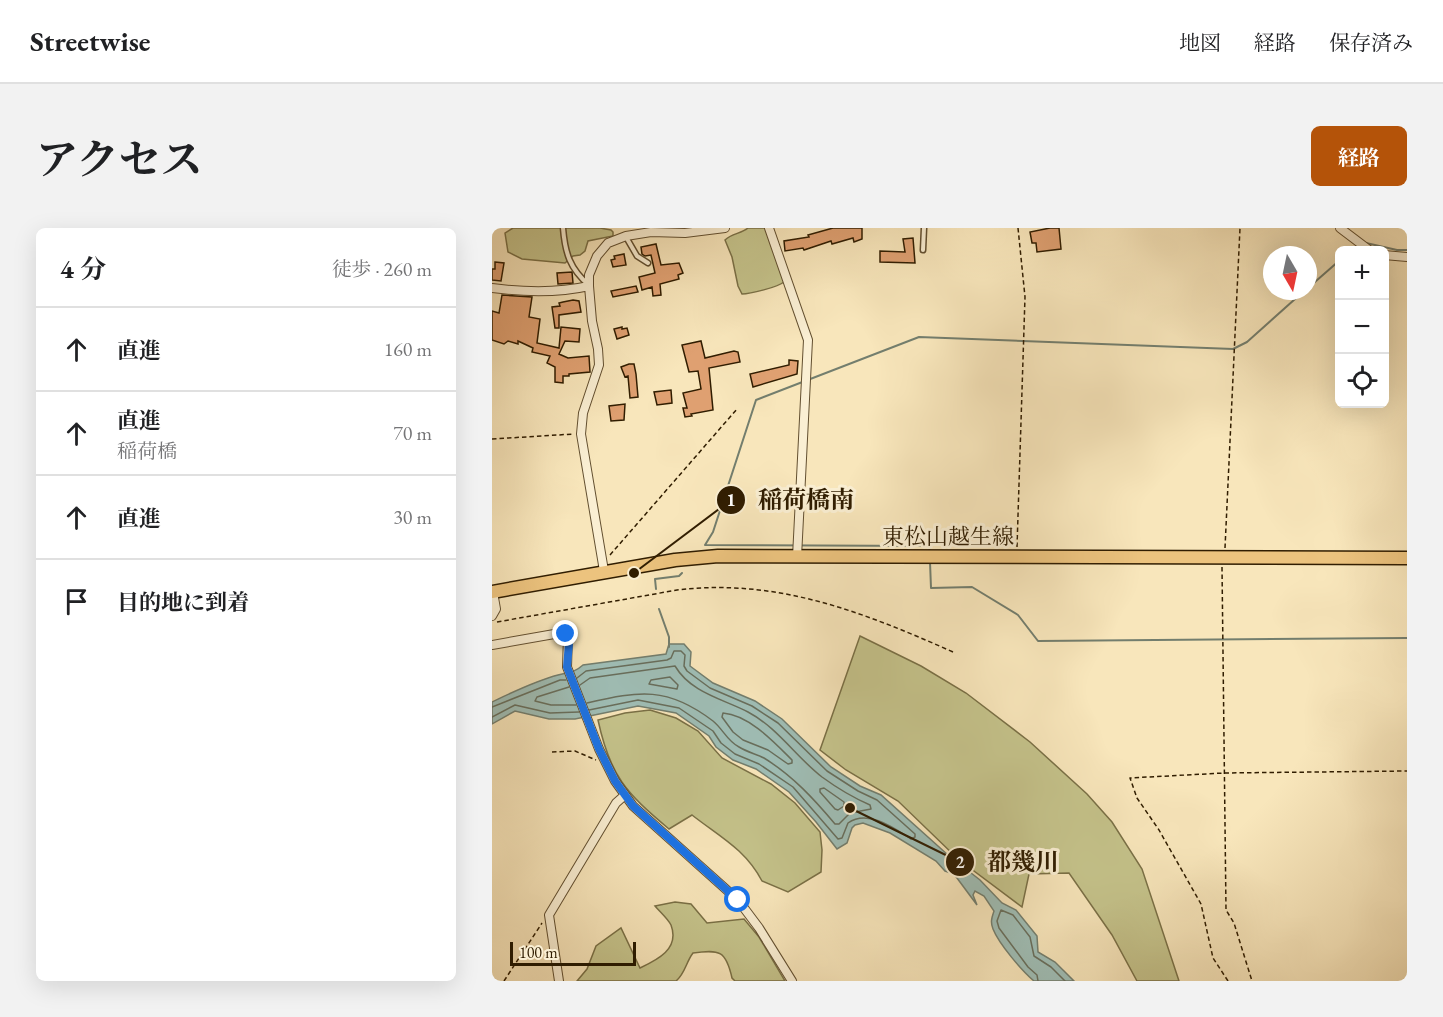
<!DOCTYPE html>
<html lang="ja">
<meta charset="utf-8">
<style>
:root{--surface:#fff;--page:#f2f2f2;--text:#202124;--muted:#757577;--line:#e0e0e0;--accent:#b45309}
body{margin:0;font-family:"EB Garamond","Noto Serif JP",serif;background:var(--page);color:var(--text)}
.controls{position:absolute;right:18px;top:18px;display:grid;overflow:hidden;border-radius:9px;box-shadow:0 6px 24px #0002}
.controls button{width:54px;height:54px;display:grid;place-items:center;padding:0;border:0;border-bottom:2px solid var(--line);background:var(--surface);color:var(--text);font:30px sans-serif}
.compass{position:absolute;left:771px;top:18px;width:54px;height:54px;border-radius:50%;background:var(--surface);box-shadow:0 6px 24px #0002;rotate:171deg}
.scale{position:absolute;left:18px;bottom:15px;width:126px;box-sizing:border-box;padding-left:6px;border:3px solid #301d01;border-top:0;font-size:16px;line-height:21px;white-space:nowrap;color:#301d01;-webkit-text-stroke:4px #faefd3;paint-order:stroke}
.stop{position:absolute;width:18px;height:18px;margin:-14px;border:4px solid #1a73e8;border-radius:50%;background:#fff}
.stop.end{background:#1a73e8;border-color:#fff;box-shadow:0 2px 6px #0008}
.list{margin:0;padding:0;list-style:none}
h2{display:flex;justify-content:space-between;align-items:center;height:78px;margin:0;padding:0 24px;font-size:26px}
h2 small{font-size:20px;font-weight:400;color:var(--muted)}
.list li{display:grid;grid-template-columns:39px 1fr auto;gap:18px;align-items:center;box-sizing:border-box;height:84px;padding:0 24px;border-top:2px solid var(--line)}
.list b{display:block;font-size:22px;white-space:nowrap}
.list p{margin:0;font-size:20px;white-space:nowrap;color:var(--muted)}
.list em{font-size:20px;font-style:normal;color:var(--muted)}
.icon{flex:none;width:33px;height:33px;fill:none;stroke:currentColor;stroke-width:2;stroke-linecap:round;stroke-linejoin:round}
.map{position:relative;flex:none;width:915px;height:753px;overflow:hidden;border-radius:9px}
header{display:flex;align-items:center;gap:36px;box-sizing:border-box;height:84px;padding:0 30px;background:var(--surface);border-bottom:2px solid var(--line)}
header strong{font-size:28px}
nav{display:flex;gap:33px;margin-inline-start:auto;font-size:21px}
.intro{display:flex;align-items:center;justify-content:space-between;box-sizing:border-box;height:144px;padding:0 36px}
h1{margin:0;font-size:42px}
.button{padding:15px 27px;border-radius:9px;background:var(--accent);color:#fff;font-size:21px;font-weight:700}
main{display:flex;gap:36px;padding:0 36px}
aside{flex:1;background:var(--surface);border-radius:9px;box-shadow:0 6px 24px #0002}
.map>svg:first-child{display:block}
.green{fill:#c5c38b;stroke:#7a7046;stroke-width:1.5}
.water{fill:#9fbeb6;stroke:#737e6e;stroke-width:1.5}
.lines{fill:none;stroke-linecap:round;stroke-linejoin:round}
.shore{stroke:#686e5c;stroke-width:1.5}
.stream{stroke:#737e6e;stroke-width:2}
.building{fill:#dfa071;stroke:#301d01;stroke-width:1.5}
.service-casing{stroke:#624f30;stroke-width:7}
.minor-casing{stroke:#624f30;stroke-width:10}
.primary-casing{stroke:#301d01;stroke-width:15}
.path{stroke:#301d01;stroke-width:1.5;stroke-dasharray:4.5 3;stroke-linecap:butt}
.service{stroke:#faefd3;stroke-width:4}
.minor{stroke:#faefd3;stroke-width:8}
.primary{stroke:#ecc37e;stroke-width:12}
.route{stroke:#1a73e8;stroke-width:8}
.labels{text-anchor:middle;stroke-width:6;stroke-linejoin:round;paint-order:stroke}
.street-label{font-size:22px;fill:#301d01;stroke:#faefd3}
.leader{fill:none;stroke:#301d01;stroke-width:2}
.callout-dot{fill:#301d01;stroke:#faefd3;stroke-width:2}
.mark-label{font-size:18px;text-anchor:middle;font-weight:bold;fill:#fff}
.callout-label{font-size:24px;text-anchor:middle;font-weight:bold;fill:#301d01;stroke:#faefd3;stroke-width:6;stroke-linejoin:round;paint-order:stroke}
</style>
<header>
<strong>Streetwise</strong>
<nav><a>地図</a><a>経路</a><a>保存済み</a></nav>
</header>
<div class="intro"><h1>アクセス</h1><a class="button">経路</a></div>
<main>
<aside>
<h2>4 分<small>徒歩 · 260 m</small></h2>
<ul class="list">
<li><svg class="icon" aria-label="ahead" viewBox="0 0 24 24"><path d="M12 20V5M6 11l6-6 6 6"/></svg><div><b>直進</b></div><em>160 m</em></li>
<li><svg class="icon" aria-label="ahead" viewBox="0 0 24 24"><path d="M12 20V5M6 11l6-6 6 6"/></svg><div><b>直進</b><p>稲荷橋</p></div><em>70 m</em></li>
<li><svg class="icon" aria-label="ahead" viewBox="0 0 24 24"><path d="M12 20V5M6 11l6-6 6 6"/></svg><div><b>直進</b></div><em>30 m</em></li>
<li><svg class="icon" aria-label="arrive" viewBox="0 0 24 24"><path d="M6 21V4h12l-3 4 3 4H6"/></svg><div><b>目的地に到着</b></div></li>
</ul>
</aside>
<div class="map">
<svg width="915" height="753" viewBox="0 0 915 753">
<rect width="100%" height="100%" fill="#f8e6bb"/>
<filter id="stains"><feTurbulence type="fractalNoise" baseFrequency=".00333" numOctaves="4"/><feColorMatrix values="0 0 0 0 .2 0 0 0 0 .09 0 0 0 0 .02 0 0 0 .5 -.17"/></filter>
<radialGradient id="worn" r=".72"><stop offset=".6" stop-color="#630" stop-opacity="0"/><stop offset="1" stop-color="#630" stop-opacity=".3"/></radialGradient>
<path class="green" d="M 21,0 L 108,0 L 119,2 L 121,4 L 121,8 L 96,13 L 93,23 L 88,27 L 81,28 L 73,35 L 30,31 L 16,24 L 13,5 Z
M 256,0 L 273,0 L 276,3 L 292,54 C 286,59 258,66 250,66 L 246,58 L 240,29 L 233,12 C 240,5 249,6 256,0 Z
M 368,408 L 429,438 L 474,465 L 538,514 L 595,566 L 620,594 L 650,641 L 687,753 L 645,753 L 620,707 L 577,645 L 537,646 L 530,679 L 466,631 L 406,573 L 354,542 L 328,522 Z
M 158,482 L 184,490 L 206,503 L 230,530 L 279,556 L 303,575 L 328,604 L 330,622 L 329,644 L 296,664 L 270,653 C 253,621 228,609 200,587 L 177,601 C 134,565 118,548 106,492 L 133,485 Z
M 183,674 L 199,676 L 215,695 L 252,691 L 267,709 L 293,753 L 243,753 L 240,750 C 234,723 228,721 201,725 C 194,734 193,746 184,753 L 85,753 L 95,741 L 104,718 L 129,700 L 148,740 C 165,732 188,721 179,697 C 176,691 168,684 163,678 Z"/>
<path class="water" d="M 177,416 L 192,416 L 199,424 L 198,438 L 221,455 L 263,473 L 290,491 L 339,539 L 368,558 L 389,567 L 456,627 L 488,652 L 510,675 L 524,682 L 545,708 L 546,724 L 563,734 L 582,753 L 542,753 C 530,743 507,716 501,701 C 498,694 500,689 502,683 L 492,668 L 483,663 L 481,667 L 485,677 L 462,646 L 453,643 L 444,633 L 398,605 L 371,595 L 363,597 L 360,600 L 355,615 L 345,621 L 324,594 L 297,564 L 264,541 L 241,532 L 224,519 L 217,508 L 184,485 L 146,478 L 83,491 L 57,491 L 23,483 L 0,496 L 0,474 C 21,464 43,453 66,447 C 77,444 82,445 91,437 L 174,426 Z"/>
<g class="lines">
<path class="shore" d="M 178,449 L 186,457 L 185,461 L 157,456 L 159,452 Z
M 85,450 L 94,443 L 175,432 L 179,430 L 182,423 L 189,423 L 193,427 L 192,438 L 195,443 L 218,460 L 260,478 L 286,495 L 335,543 L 366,563 L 385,572 L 423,606 L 423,609 L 419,611 C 402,600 376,581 356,595 L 350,610 L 346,611 L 301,559 L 267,536 L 243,526 L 229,515 L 221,503 L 187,480 L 146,472 L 97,482
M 88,457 L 98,450 L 183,438 C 199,465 231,471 256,484 C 286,500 304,529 330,549 C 345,560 362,570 378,577 L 379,581 L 358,585 L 347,596 L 343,596 C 322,571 301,548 272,530 C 264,526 255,524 247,519 C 235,513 231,501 221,493 C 175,458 148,463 95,475
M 77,459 L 45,469 L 43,473 L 59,477 L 84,477
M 0,479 L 68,452 L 74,452
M 231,485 C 257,487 282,514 300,532 L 300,535 L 296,536 L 276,522 L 251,512 L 241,504 L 230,489 Z
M 0,489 L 23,477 L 58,485 L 87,484
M 332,560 L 352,574 L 352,578 L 346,582 L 343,581 L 328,564 L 328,561 Z
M 546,753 L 545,747 L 536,739 L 507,700 L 505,693 L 509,682 L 521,687 L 538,709 L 542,728 L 559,739 L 573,753"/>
<path class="stream" d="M 874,15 L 905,22 L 915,22
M 859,22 L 868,17
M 816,60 L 848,32
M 213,317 L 437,318 L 438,325
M 213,317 L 221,304 L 264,172 L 427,109 L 741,121 L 755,114 L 812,63
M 438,334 L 439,360 L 480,359 L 526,387 L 546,413 L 915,410
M 164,361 L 163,351 L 187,348 L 190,345
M 167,381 L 177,409 L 177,419"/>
</g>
<path class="building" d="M 341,0 L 370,0 L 370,11 L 362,14 L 361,10 L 340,16 L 339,13 L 312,22 L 311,20 L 293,23 L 292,13 L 317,9 L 316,7 Z
M 558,0 L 567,0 L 569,21 L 545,24 L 544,15 L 540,15 L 538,4 Z
M 421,10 L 423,35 L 388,34 L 388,23 L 413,24 L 411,11 Z
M 164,16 L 169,37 L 187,35 L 191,45 L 186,47 L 187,51 L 168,56 L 169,67 L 161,68 L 160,59 L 150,62 L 147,49 L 163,45 L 159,27 L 153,28 L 150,26 L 149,19 Z
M 132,26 L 134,37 L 121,39 L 119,32 L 123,31 L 122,28 Z
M 3,34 L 12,35 L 9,53 L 0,52 L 0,41 L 3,41 Z
M 80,44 L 81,55 L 66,56 L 65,45 Z
M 144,58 L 146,64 L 121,69 L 119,63 Z
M 10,67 L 40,69 L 37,89 L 48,91 L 45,115 L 67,120 L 69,99 L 88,101 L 87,114 L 73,113 L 67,126 L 76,130 L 97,128 L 98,144 L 77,146 L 77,148 L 71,148 L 71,155 L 63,154 L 63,139 L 55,135 L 58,128 L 40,124 L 41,120 L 26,113 L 26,116 L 16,113 L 12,116 L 0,112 L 0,83 L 7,85 Z
M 81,72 L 87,73 L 89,84 L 67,87 L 67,100 L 63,100 L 60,79 L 68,78 L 67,75 L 71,74 Z
M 130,99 L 130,101 L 135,100 L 137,107 L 125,111 L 122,101 Z
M 209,113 L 213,130 L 242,123 L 246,124 L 248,134 L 217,140 L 221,182 L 199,186 L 200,188 L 193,189 L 191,180 L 195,180 L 191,165 L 209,161 L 206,143 L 197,144 L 190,117 Z
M 297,132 L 306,133 L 305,146 L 261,159 L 258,146 L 297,137 Z
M 137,136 L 142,136 L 144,146 L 146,169 L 138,170 L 136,148 L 133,149 L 129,139 Z
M 179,162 L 180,175 L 165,177 L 162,164 Z
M 133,176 L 132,192 L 119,193 L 117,178 Z"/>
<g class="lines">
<defs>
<path id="service" d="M 71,0 C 73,25 78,41 97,57
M 134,9 L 145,28 L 156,35
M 431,22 L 432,0"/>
<path id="minor" d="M 277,0 L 316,112 L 305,329
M 848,0 L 877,22
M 892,27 L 915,29
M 0,60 C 31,64 66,65 97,58
M 112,343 L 89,206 L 91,185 L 107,137 L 106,121 L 100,93 L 97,58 L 97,47 L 105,28 L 116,15 L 134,8 L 159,4 L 193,5 L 233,0
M 0,388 L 4,381 L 1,364
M 0,417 L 68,405 L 76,408 L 75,439 L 107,521 L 123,553 L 141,578 L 246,672 L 267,700 L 300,753
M 67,753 L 57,687 L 124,575 L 133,567"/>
<path id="primary" d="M 0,364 L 183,332 L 226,328 L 915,330"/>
</defs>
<use href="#service" class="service-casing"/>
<use href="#minor" class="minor-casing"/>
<use href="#primary" class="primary-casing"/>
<path class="path" d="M 0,211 L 82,206
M 525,319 L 533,69 L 526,0
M 733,320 L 748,0
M 118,327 L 245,181
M 730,339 L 734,682 L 742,695 L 760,753
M 5,394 L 185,362 C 285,350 371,384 461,424
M 60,524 L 83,523 L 104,532
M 12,753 L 50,695
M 736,753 L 721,730 L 709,676 L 667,602 L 645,570 L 638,550 L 732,545 L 915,543"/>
<use href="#service" class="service"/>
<use href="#minor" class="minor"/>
<use href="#primary" class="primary"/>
</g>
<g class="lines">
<path class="route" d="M 74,406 L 77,415 L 75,439 L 107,521 L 123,553 L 141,578 L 246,672"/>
</g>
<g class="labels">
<g class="street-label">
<text x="456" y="316">東松山越生線</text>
</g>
</g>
<path class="leader" d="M142 345L239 272M358 580L468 634"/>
<g class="callout-dot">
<circle cx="142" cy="345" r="6"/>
<circle cx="358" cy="580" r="6"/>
<circle cx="239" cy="272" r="15"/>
<circle cx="468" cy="634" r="15"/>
</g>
<g class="mark-label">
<text x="239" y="278">1</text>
<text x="468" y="640">2</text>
</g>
<g class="callout-label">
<text x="314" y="280">稲荷橋南</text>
<text x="531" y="642">都幾川</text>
</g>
<rect width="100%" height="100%" filter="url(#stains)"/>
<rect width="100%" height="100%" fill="url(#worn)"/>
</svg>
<div class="controls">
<button>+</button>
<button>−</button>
<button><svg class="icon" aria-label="locate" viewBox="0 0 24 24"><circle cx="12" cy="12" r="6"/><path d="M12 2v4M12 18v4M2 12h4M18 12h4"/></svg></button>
</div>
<svg class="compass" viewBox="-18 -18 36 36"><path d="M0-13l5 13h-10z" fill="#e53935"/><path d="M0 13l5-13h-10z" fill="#757577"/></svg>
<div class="scale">100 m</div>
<div class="stop" style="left:246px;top:672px"></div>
<div class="stop end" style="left:74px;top:406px"></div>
</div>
</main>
